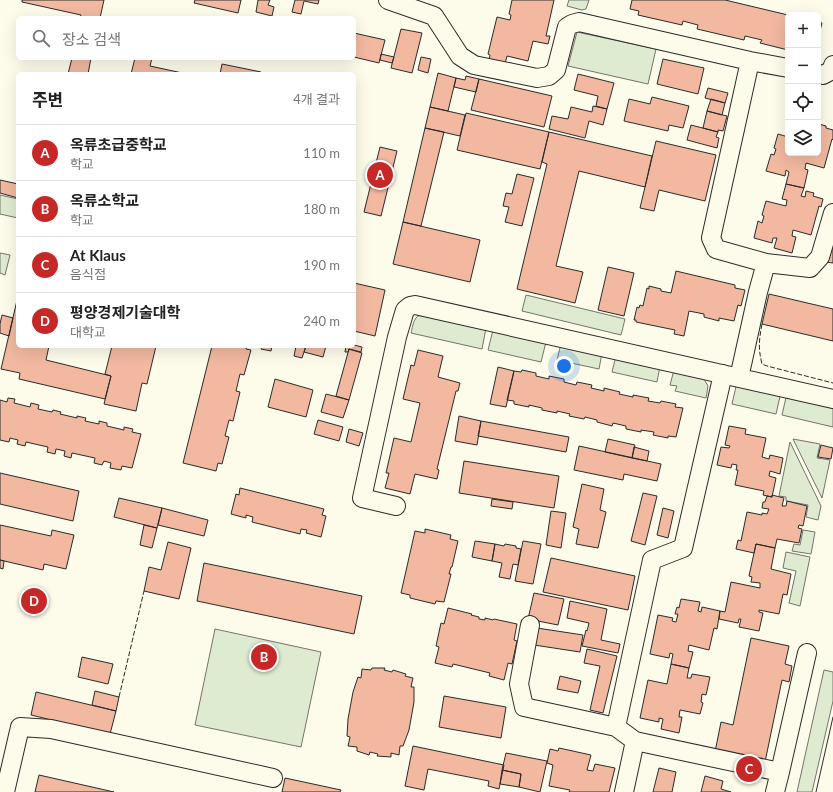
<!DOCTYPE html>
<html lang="ko">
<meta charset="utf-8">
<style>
:root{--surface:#fff;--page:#f6f6f6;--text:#222;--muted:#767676;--line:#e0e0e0;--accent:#c62828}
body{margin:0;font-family:Lato,"Noto Sans KR",sans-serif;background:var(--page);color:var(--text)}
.controls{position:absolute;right:12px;top:12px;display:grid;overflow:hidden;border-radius:6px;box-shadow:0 4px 16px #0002}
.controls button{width:36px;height:36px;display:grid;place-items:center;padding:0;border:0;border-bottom:1px solid var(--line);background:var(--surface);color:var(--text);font:20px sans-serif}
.you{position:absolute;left:564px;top:366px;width:14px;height:14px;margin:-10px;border:3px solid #fff;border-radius:50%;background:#1a73e8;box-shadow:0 0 0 6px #1a73e833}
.badge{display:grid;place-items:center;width:26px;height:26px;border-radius:50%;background:var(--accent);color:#fff;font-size:13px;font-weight:700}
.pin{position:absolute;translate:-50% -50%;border:2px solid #fff;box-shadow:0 1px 4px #0006}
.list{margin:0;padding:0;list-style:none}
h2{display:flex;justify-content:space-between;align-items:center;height:52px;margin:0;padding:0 16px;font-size:17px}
h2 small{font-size:13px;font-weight:400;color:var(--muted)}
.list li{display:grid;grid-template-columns:26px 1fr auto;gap:12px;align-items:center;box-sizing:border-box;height:56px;padding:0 16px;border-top:1px solid var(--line)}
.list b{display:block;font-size:15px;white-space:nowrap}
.list p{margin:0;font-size:13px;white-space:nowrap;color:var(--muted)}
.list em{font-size:13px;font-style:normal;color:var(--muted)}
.icon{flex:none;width:22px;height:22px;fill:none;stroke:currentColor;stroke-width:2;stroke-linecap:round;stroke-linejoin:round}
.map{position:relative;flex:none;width:833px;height:792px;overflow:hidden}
.search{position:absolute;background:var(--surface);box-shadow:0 4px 16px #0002;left:16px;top:16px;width:340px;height:44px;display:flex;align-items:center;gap:10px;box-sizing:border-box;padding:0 14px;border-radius:6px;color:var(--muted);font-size:15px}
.panel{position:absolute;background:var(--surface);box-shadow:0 4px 16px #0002;left:16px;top:72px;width:340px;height:276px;border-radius:6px}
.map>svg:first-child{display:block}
.green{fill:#deebd1;stroke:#74746e}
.building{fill:#f2b8a0;stroke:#2b2b2b}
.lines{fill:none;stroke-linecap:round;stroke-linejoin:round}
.minor-casing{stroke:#2b2b2b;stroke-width:20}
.minor{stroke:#fdfbea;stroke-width:18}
.tram{stroke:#2b2b2b;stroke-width:1}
.fence{stroke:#2b2b2b;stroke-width:1;stroke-dasharray:5 2;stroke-linecap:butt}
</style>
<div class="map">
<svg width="833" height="792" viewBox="0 0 833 792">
<rect width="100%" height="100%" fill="#fdfbea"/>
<path class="green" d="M 569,0 L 589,0 L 586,9 L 582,10 L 567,6 Z
M 577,32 L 656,49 L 648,84 L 568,66 Z
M 0,195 L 18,199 L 18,218 L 0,214 Z
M 0,253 L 10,255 L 5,275 L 0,273 Z
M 526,295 L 625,319 L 621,335 L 522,311 Z
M 420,315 L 486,328 L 482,349 L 411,333 C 413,326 413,318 420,315 Z
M 493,330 L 546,342 L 541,362 L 488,350 Z
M 561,344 L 602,353 L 599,369 L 557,360 Z
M 616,356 L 660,366 L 657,382 L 612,372 Z
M 674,370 L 704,379 L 708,386 L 706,398 L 675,391 L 677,386 L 670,385 Z
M 737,382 L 781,392 L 776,414 L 732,404 Z
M 787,393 L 833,404 L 833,427 L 782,415 Z
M 793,439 L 820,444 L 817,458 L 830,460 L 822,498 Z
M 790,442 L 821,506 L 818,520 L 806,517 L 808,505 L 786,501 L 786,497 L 779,496 Z
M 803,530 L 815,532 L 811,554 L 792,551 L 794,544 L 800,545 Z
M 786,552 L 810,557 L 800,606 L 789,603 L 796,571 L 783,568 Z
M 215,629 L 321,652 L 301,747 L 195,725 Z
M 824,670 L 833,672 L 833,701 L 812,792 L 797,792 Z"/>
<path class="building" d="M 22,0 L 104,0 L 100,18 L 80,18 L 81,15 L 22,2 Z
M 195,0 L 241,0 L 238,13 L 194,3 Z
M 258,0 L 270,0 L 268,5 L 274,7 L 272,16 L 256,12 Z
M 295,0 L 319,0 L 318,4 L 304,1 L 301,14 L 292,12 Z
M 512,0 L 554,0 L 546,36 L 550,36 L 548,44 L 533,41 L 528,61 L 507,56 L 505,64 L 489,61 L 490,55 L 488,54 L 497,17 L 510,20 L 511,15 L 509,14 Z
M 632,0 L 725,0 L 788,15 L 788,50 L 760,43 L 762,40 L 745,36 L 744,40 L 697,29 L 698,25 L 683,21 L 682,25 L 638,15 L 639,11 L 630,9 Z
M 818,22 L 822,23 L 818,39 Z
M 401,29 L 422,33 L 412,73 L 391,68 Z
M 354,33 L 385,40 L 379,63 L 354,57 Z
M 381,54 L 394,57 L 392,63 L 380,60 Z
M 421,57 L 431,59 L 428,73 L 418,70 Z
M 72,58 L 91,58 L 88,74 L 68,74 Z
M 135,58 L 152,58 L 150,66 L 187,74 L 131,74 Z
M 663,59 L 704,68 L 698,94 L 657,84 Z
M 222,64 L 261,72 L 261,74 L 220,74 Z
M 438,73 L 456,78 L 448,111 L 430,107 Z
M 578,74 L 614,83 L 607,109 L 596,106 L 598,96 L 574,90 Z
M 466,76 L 479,79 L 476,92 L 454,87 L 456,78 L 465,80 Z
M 479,79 L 552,96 L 544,127 L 471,110 Z
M 708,88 L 728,93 L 725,103 L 705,98 Z
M 652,97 L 689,106 L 683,128 L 669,125 L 668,131 L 624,121 L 629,99 L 650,104 Z
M 711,99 L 725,103 L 722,115 L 707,111 Z
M 593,106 L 607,109 L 603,125 L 589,121 L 585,138 L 549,129 L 552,116 L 568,119 L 571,107 L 592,112 Z
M 430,107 L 465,115 L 460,136 L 425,128 Z
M 707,111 L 727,116 L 723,131 L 718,130 L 718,132 L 703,128 Z
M 466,113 L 549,132 L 540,169 L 457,150 Z
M 819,124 L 826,126 L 826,128 L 833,130 L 833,140 L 832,139 L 824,168 L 806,163 L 805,169 L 808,170 L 804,188 L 786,184 L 789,172 L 786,170 L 785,176 L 766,171 L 771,154 L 774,155 L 776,149 L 774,148 L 778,134 L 788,137 L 788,153 L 818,153 Z
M 691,125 L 718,132 L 716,137 L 719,138 L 717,148 L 687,140 Z
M 425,128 L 444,132 L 421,226 L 403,222 Z
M 549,132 L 652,156 L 645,187 L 579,171 L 556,266 L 583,272 L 575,303 L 517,289 L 547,164 L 542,162 Z
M 656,141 L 716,155 L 705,201 L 659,190 L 654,211 L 640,208 Z
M 380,147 L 397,151 L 381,216 L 364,212 Z
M 517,174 L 534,178 L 522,226 L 505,222 L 509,207 L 503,206 L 506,193 L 512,194 Z
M 0,180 L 18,184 L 18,198 L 0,193 Z
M 786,184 L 804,188 L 801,196 L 805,197 L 806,191 L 814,193 L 813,196 L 823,199 L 821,207 L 819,206 L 811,235 L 793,230 L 792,236 L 796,237 L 792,253 L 774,248 L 777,238 L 773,238 L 772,243 L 754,238 L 758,221 L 762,223 L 764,216 L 762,215 L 766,201 L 786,206 L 787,200 L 782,199 Z
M 403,222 L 480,240 L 470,282 L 393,264 Z
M 833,232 L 833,263 L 826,262 Z
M 608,267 L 634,273 L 624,316 L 598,310 Z
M 676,271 L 735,285 L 735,288 L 745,290 L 741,306 L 738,305 L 734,321 L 719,318 L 719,321 L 704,317 L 704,314 L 689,311 L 684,336 L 674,334 L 675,330 L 636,322 L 636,320 L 634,320 L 637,307 L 639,308 L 640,305 L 643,306 L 647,288 L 649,289 L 649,286 L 661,289 L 661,291 L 671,293 Z
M 354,283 L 385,290 L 375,336 L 354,331 Z
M 769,294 L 833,309 L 833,341 L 762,324 Z
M 18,296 L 18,346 L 49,346 L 46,360 L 111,376 L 105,399 L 19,379 L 20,373 L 1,369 Z
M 2,315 L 13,318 L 9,336 L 0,333 L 0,324 Z
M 354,345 L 362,347 L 361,352 L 349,349 L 348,352 L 345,352 L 346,346 L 354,346 Z
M 112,346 L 156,346 L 147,384 L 142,383 L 136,411 L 104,404 L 111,376 L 105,374 Z
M 212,346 L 247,346 L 246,349 L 251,350 L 244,375 L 240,374 L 236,391 L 240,392 L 233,421 L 229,420 L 225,436 L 229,437 L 222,464 L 218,463 L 216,471 L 183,463 Z
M 262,346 L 272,346 L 271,351 L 261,349 Z
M 296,346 L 306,346 L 302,358 L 294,356 Z
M 306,346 L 326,346 L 323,357 L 304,352 Z
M 349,349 L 362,353 L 349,400 L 336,396 Z
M 418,350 L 443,356 L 438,377 L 460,383 L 458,391 L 456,391 L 437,469 L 439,470 L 437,479 L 415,474 L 410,494 L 385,488 L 389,473 L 386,473 L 394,438 L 411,442 L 420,403 L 403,399 L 411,365 L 414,366 Z
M 498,367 L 514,371 L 506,407 L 490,404 Z
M 522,370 L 536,373 L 536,376 L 549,379 L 549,376 L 564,379 L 564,382 L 576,385 L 577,382 L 592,385 L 591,388 L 604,391 L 604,388 L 620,392 L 619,394 L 633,397 L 633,395 L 649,398 L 648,401 L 660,403 L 661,401 L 676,404 L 675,407 L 683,408 L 676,437 L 668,436 L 668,438 L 653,435 L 654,432 L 641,430 L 641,432 L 626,429 L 626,426 L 613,423 L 612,426 L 597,422 L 597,420 L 585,417 L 584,419 L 569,416 L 570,414 L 557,411 L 557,413 L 542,410 L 542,408 L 529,405 L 529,407 L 514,404 L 514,401 L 507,400 L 514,371 L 521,372 Z
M 275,379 L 313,390 L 306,417 L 268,407 Z
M 326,394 L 349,400 L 343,418 L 321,412 Z
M 8,398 L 15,399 L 14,403 L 30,407 L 31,403 L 39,405 L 38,409 L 52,412 L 53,410 L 61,412 L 60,414 L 77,418 L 77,416 L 86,418 L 85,421 L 99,424 L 99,421 L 107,423 L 107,426 L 124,430 L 124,427 L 133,429 L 132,432 L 141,434 L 132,468 L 122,466 L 121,470 L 110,468 L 111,463 L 104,461 L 102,465 L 94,463 L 95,458 L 72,453 L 71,458 L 64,456 L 65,451 L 56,449 L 55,454 L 47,452 L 48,447 L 26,442 L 25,446 L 17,444 L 18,440 L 10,438 L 9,442 L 0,440 L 0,400 L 7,402 Z
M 459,416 L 481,421 L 477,445 L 455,441 Z
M 318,420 L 343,427 L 339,441 L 314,434 Z
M 481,421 L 569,437 L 566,452 L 478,436 Z
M 729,426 L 746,429 L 745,434 L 766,438 L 762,457 L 769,459 L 770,455 L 783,458 L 780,474 L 770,471 L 769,476 L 776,478 L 772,497 L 763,495 L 764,491 L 735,485 L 738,470 L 736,470 L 737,465 L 732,464 L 731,468 L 717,465 L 721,447 L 729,448 L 730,446 L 725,445 Z
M 349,429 L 363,433 L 359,446 L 346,442 Z
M 608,439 L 635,445 L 632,458 L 605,452 Z
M 821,445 L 833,448 L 831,459 L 818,457 Z
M 579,446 L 661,464 L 657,481 L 624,474 L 623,480 L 574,470 Z
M 634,447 L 649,451 L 647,461 L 632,458 Z
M 464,461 L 559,476 L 554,508 L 459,493 Z
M 0,473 L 79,491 L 73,521 L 0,504 Z
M 582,484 L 604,489 L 600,510 L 606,512 L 598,548 L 576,544 L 579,529 L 573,527 Z
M 240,488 L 324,509 L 322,515 L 326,516 L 321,537 L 306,533 L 307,530 L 301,529 L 300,534 L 252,522 L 253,517 L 246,515 L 246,518 L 231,514 L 236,494 L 239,495 Z
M 643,493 L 657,496 L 645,545 L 631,541 Z
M 772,495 L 784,498 L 782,506 L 786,506 L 787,501 L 807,506 L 803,526 L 799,525 L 798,528 L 802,529 L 799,543 L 777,539 L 775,548 L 756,544 L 754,553 L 736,549 L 738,540 L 741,541 L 747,512 L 762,515 L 762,513 L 767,514 L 769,509 L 762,508 L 763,502 L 765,502 L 767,496 L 772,497 Z
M 119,498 L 162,508 L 157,528 L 114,517 Z
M 492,499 L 513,502 L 512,509 L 491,506 Z
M 162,508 L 208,520 L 204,536 L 158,525 Z
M 663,508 L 674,511 L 668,538 L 657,535 Z
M 551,511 L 566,513 L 561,548 L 546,545 Z
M 0,525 L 51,536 L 52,530 L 74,535 L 66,569 L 44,564 L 43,570 L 0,560 Z
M 144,525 L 157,528 L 152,548 L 140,545 Z
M 425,529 L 451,535 L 450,539 L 458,541 L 452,567 L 451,567 L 449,574 L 451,574 L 444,602 L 436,601 L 435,604 L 410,598 L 410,595 L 401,593 L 415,531 L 425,533 Z
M 475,541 L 495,544 L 492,561 L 472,557 Z
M 523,541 L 541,544 L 533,584 L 515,581 Z
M 168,542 L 191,548 L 179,599 L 144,591 L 149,567 L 161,570 Z
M 495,544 L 504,546 L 505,544 L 516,546 L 516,548 L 521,549 L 518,565 L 513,564 L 510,579 L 499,577 L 502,563 L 492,561 Z
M 756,544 L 775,548 L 771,569 L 791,574 L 787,595 L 783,594 L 779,614 L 759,610 L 759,612 L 763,613 L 759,631 L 739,627 L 741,619 L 739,619 L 738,623 L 719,619 L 720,611 L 725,612 L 731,582 L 760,588 L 760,583 L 751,582 L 752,577 L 749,576 Z
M 551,558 L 635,576 L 628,610 L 543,592 Z
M 0,560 L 4,561 L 3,569 L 0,568 Z
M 204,563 L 362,596 L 354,634 L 197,601 Z
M 534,593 L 564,599 L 558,625 L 528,619 Z
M 681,599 L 700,602 L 698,611 L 701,612 L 702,607 L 720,611 L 717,629 L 714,628 L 709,650 L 689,645 L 688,651 L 693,652 L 689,668 L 671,664 L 673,654 L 670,653 L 669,658 L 650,654 L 658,615 L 673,618 L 672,621 L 676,622 L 678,614 L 675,614 L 677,607 L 679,608 Z
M 570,601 L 607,609 L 601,640 L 620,644 L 618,653 L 582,646 L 586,630 L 587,631 L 589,623 L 567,618 Z
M 448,608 L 472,614 L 471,615 L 479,617 L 479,619 L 485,620 L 485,618 L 493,620 L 494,619 L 517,624 L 514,640 L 517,641 L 512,664 L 508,663 L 504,680 L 489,676 L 490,673 L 453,664 L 452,667 L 435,663 L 439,647 L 436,646 L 441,623 L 444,624 Z
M 537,628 L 583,635 L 580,652 L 534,645 Z
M 751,638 L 789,646 L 785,664 L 792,666 L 789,682 L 782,680 L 765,762 L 715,752 L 721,722 L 733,725 Z
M 587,649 L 617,656 L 603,713 L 590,710 L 600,666 L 584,663 Z
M 82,657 L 113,664 L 108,684 L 78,677 Z
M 671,664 L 689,668 L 687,678 L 691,678 L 692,674 L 710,677 L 706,695 L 702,694 L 701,702 L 703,703 L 700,714 L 680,710 L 679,717 L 682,717 L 679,733 L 661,729 L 663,719 L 659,718 L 659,722 L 640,718 L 648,680 L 667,684 Z
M 372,668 L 385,668 L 384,670 L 392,672 L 393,670 L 406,674 L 405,676 L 413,678 L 411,687 L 414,687 L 414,702 L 409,730 L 403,746 L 400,746 L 399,755 L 391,753 L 391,757 L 377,756 L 378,754 L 370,752 L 369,755 L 357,751 L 357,747 L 348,746 L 350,737 L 347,736 L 348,719 L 353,692 L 358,677 L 361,678 L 362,669 L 371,670 Z
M 560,676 L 581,681 L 578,693 L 557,689 Z
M 95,691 L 119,697 L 116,711 L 92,705 Z
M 36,692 L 116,711 L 110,734 L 31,715 Z
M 444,696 L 506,707 L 501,738 L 439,727 Z
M 413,746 L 504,765 L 499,789 L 488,786 L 489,781 L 428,769 L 424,790 L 405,786 Z
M 559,748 L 591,755 L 587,770 L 593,771 L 595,764 L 615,768 L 609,792 L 569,792 L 570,790 L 549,786 L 553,765 L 547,763 L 550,749 L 558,751 Z
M 506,753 L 547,761 L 540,792 L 519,787 L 521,774 L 502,770 Z
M 659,768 L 676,772 L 672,792 L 653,792 Z
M 502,770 L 521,774 L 519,787 L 500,784 Z
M 39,775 L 114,792 L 35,792 Z
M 705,776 L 723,781 L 721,789 L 731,792 L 701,792 Z
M 285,778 L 341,790 L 340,792 L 282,792 Z"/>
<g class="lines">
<defs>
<path id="minor" d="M 388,0 L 434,16 L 460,56 L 474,65 L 537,78 L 549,76 L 556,70 L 567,27 L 572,24 L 579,22 L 750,61 L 788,68
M 818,74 L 823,75 L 832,70 L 833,65
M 766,263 L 810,268 L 820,257 L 833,213
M 739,378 L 758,292 L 766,263 L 716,249 L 711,238 L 750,61
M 396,506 L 362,498 L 397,337 L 405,310 L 410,306 L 415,305 L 833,399
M 530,625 L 519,684 L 524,707 L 616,727
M 635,741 L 780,772 L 807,653
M 5,792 L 20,727 L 51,729 L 273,778
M 624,792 L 635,741 L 616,727 L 652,560 L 683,548 L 723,374
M 775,792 L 780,772"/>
</defs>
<use href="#minor" class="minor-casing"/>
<use href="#minor" class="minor"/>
<path class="tram" d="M 816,792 L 833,717"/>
<path class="fence" d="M 762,324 C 759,340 758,348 762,364 L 767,366 L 833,383
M 119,697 L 144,591"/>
</g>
</svg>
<div class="controls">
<button>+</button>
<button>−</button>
<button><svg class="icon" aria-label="locate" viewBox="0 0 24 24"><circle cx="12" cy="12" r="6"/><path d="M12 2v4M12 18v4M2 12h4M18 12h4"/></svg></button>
<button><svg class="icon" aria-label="layers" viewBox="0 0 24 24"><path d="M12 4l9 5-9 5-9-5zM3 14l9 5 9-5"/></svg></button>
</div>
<div class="you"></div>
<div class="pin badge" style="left:380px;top:175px">A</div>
<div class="pin badge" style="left:264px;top:657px">B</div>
<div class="pin badge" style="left:749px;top:769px">C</div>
<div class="pin badge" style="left:34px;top:601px">D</div>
<div class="search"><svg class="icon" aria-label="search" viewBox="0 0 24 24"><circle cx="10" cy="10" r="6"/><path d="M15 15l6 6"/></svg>장소 검색</div>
<section class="panel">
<h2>주변<small>4개 결과</small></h2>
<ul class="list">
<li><span class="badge">A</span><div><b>옥류초급중학교</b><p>학교</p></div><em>110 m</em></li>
<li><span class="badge">B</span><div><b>옥류소학교</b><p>학교</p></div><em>180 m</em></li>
<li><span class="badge">C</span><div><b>At Klaus</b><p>음식점</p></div><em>190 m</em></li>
<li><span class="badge">D</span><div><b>평양경제기술대학</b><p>대학교</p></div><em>240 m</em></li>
</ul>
</section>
</div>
